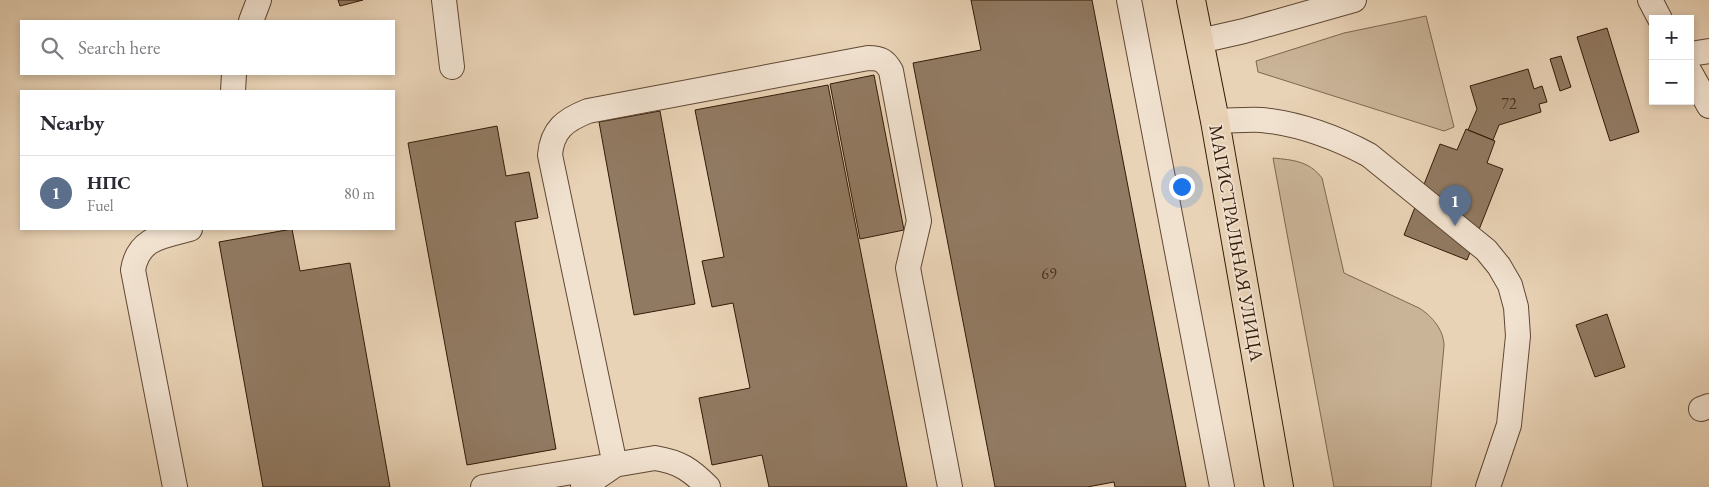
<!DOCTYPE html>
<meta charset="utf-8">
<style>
:root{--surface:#fff;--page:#f7f7f7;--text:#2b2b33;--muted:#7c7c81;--line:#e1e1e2;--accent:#8f2418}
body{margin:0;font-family:"EB Garamond",serif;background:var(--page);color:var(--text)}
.controls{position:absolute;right:15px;top:15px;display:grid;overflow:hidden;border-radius:0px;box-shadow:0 2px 8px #0003}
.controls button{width:45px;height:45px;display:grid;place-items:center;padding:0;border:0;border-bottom:1px solid var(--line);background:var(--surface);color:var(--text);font:25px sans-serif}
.you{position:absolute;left:1181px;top:186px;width:18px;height:18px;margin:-12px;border:4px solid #fff;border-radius:50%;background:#1a73e8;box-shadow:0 0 0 8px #1a73e833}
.badge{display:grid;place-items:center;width:32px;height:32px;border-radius:50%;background:var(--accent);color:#fff;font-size:16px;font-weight:700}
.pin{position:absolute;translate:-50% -41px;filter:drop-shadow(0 1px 2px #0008)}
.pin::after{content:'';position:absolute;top:26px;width:18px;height:15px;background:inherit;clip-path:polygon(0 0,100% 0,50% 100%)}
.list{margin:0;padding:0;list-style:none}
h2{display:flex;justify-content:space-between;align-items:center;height:65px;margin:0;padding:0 20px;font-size:21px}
h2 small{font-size:16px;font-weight:400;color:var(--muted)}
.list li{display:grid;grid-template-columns:32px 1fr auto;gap:15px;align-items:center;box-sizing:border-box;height:75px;padding:0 20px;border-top:1px solid var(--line)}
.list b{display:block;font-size:19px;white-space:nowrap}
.list p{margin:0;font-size:16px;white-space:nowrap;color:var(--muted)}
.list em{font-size:16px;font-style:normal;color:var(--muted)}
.icon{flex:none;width:28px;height:28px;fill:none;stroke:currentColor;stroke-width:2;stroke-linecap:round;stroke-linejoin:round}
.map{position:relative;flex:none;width:1709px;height:487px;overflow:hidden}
.search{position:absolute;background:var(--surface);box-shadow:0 2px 8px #0003;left:20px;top:20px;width:375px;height:55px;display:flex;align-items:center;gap:12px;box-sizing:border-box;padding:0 18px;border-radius:0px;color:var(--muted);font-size:19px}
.panel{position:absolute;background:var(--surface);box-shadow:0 2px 8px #0003;left:20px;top:90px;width:375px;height:140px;border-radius:0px}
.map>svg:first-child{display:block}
.green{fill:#cab498;stroke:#7e6750}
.building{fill:#917a62;stroke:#321a08}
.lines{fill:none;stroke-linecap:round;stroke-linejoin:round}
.minor-casing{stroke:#604834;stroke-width:26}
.major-casing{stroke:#321a08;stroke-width:30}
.minor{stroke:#f1e2d0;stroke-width:24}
.major{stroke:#e9d3b6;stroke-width:28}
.labels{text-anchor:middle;stroke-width:4;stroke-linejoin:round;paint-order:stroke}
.number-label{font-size:16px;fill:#4a321e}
.street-label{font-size:19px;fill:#321a08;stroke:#f1e2d0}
</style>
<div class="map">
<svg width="1709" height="487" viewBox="0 0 1709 487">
<rect width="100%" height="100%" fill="#e9d3b6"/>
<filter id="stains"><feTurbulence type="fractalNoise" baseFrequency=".004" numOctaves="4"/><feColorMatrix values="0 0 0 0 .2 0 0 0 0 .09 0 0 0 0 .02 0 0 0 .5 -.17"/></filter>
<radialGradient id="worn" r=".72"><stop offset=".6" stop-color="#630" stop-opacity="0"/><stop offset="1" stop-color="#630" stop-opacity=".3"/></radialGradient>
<path class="green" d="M 1426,16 L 1454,127 L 1444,131 L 1258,72 L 1256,61 L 1344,33 Z
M 1273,158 C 1293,160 1309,161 1322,178 L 1344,273 L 1419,308 C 1432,316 1444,330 1444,346 L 1431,487 L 1334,487 Z"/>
<path class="building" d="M 338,0 L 363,0 L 340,6 Z
M 971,0 L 1092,0 L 1186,487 L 1115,487 L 1114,482 L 1087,487 L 995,487 L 913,63 L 981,50 Z
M 1607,28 L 1639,132 L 1610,141 L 1577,37 Z
M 1561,56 L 1571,87 L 1560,91 L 1550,59 Z
M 1528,69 L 1534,89 L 1542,86 L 1547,102 L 1539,104 L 1541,112 L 1499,125 L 1493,140 L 1468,130 L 1477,109 L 1470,86 Z
M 874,75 L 904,230 L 860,239 L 830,84 Z
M 828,85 L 907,487 L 769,487 L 762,455 L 712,465 L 699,398 L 750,388 L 733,303 L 712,307 L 702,261 L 724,257 L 695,110 Z
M 660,111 L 695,304 L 634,315 L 599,122 Z
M 497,126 L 506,176 L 529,172 L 538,218 L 515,222 L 556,449 L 467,465 L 408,143 Z
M 1466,129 L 1495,141 L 1487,163 L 1503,169 L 1467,260 L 1404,235 L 1440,144 L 1457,150 Z
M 292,229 L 300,271 L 350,263 L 390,487 L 263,487 L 219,242 Z
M 1607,314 L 1625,367 L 1595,377 L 1576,325 Z"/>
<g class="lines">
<defs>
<path id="minor" d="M 444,0 L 452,67
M 1129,0 L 1222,487
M 1650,0 L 1660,19
M 251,21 L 259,0
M 1200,41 L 1244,31 L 1354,0
M 1690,54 L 1709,51
M 1690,72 L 1709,106
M 233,91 L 234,74
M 1215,121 C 1231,121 1247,119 1262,120 C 1300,124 1335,137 1369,155 L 1486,250 L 1499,266 L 1510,285 L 1516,307 L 1518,336 L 1509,425 L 1488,487
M 1701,409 L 1709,406
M 175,487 L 133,270 C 138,238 163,236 190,229
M 483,487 L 655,458 C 680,462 691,470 708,487
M 583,487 L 615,465 L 550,155 C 552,130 565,120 588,111 L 868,58 C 880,58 885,60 891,71 L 919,221 L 908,268 L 950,487"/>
<path id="major" d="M 1191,0 L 1215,121 L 1279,487"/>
</defs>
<use href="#minor" class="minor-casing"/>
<use href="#major" class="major-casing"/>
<use href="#minor" class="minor"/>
<use href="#major" class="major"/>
</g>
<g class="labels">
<g class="number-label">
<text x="1509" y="109">72</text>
<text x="1049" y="279">69</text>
</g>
<g class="street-label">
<text transform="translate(1237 243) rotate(80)" y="7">МАГИСТРАЛЬНАЯ УЛИЦА</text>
</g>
</g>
<rect width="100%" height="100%" filter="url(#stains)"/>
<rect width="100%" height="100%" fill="url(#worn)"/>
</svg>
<div class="controls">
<button>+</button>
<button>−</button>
</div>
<div class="you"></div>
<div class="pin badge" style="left:1455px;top:226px;background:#5c6f8a">1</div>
<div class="search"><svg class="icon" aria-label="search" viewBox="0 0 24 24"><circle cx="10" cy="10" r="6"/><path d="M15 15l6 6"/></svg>Search here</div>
<section class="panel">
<h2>Nearby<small></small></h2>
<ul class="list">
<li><span class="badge" style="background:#5c6f8a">1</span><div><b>НПС</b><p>Fuel</p></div><em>80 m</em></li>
</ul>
</section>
</div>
